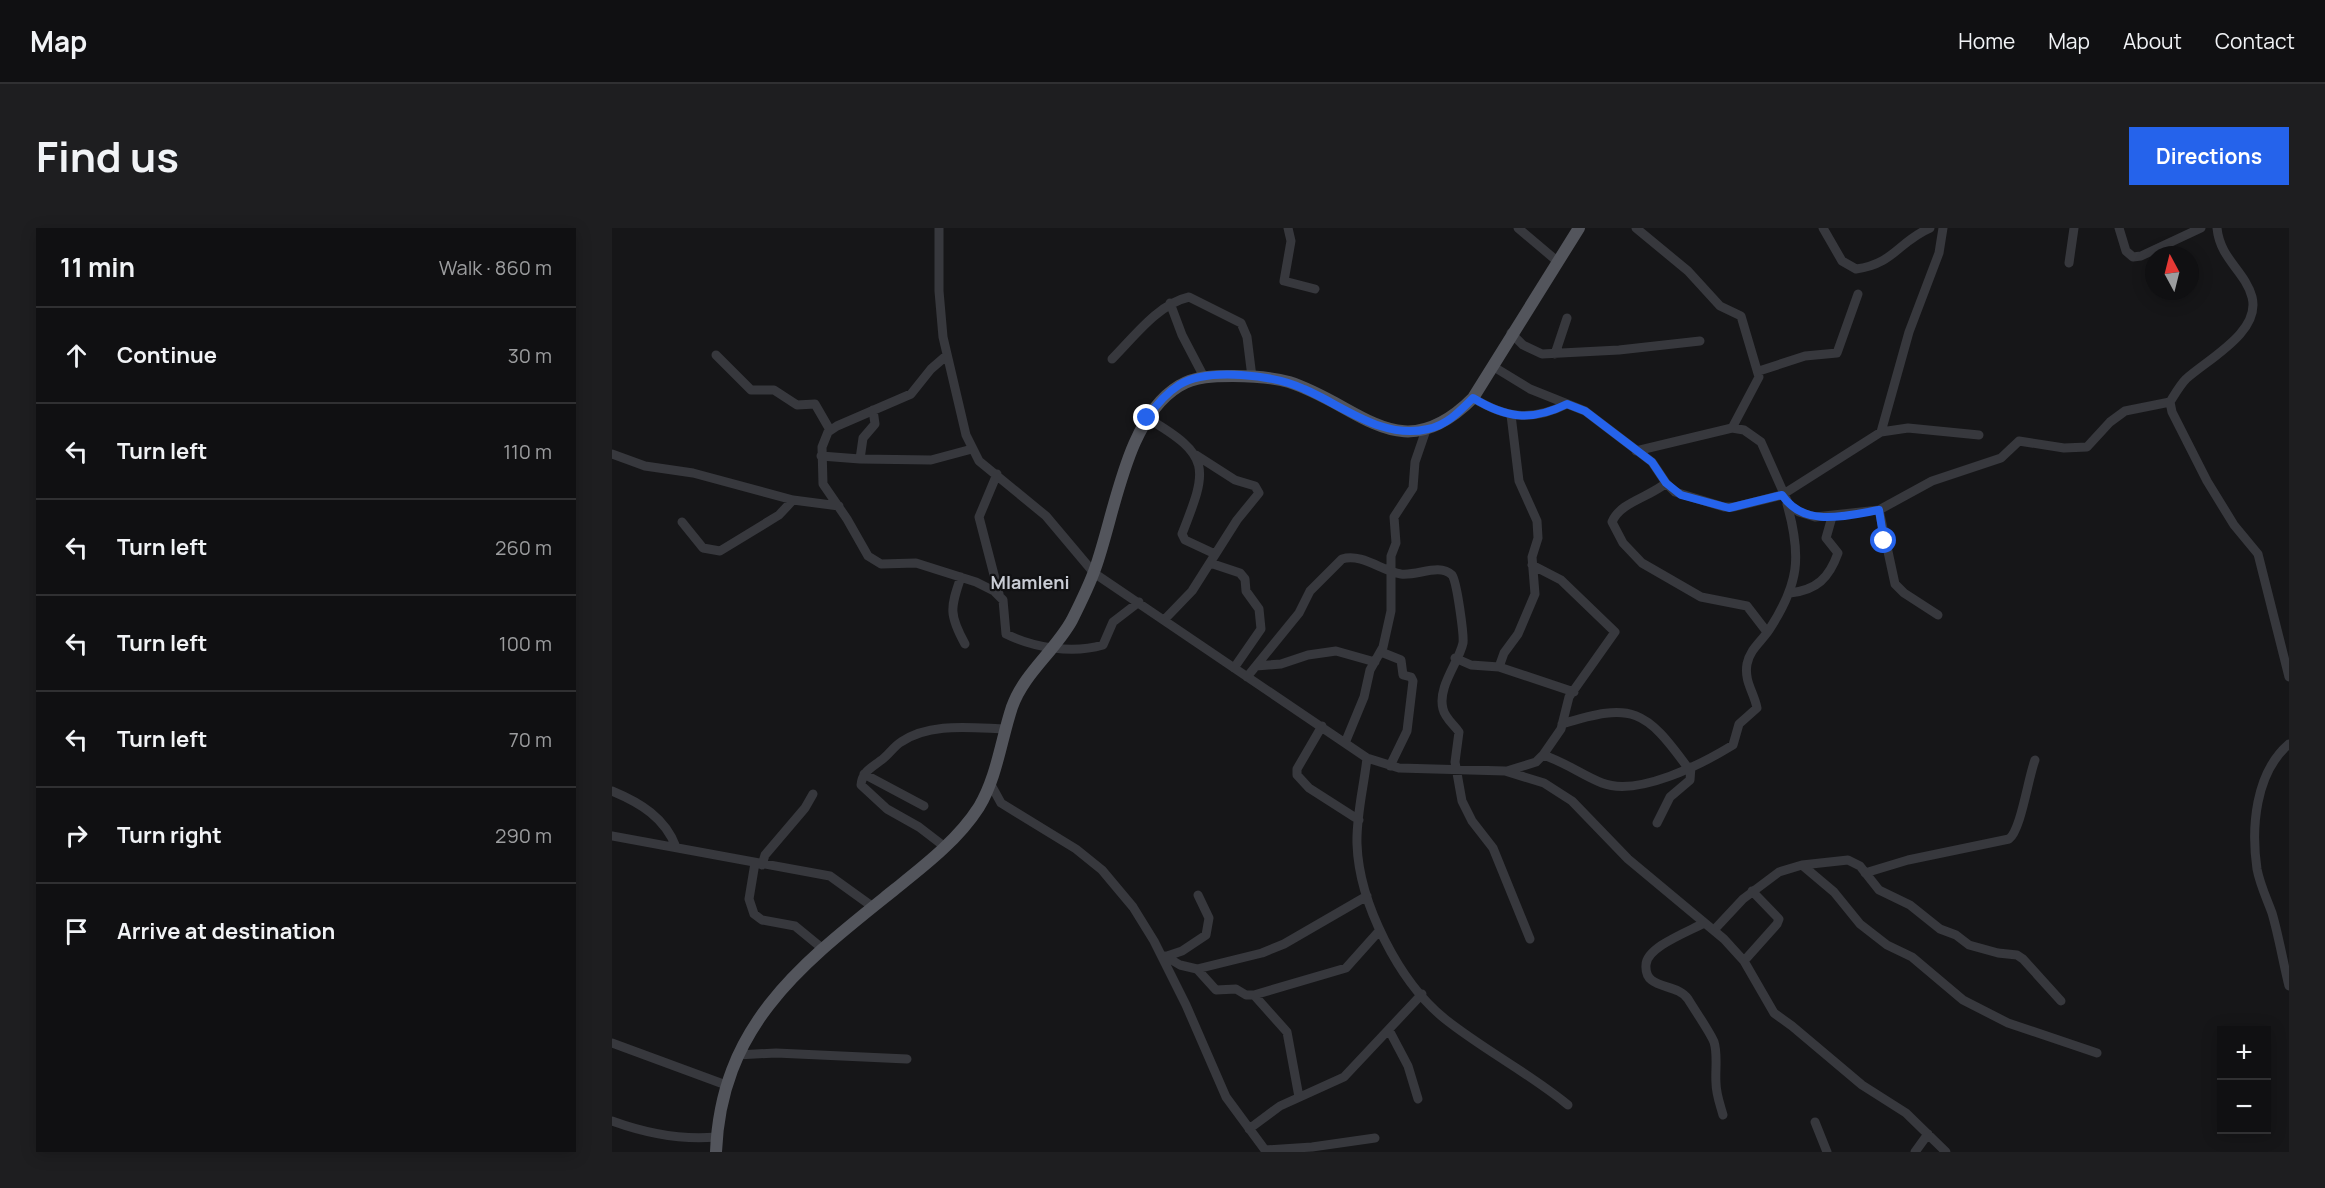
<!DOCTYPE html>
<meta charset="utf-8">
<style>
:root{--surface:#101012;--page:#1e1e20;--text:#f1f3f6;--muted:#9c9d9f;--line:#303032;--accent:#2563eb}
body{margin:0;font-family:Manrope,sans-serif;background:var(--page);color:var(--text)}
.controls{position:absolute;right:18px;bottom:18px;display:grid;overflow:hidden;border-radius:0px;box-shadow:0 3px 15px #0003}
.controls button{width:54px;height:54px;display:grid;place-items:center;padding:0;border:0;border-bottom:2px solid var(--line);background:var(--surface);color:var(--text);font:30px sans-serif}
.compass{position:absolute;left:1533px;top:18px;width:54px;height:54px;border-radius:50%;background:var(--surface);box-shadow:0 3px 15px #0003;rotate:353deg}
.stop{position:absolute;width:18px;height:18px;margin:-14px;border:4px solid #2563eb;border-radius:50%;background:#fff}
.stop.end{background:#2563eb;border-color:#fff;box-shadow:0 2px 6px #0008}
.list{margin:0;padding:0;list-style:none}
h2{display:flex;justify-content:space-between;align-items:center;height:78px;margin:0;padding:0 24px;font-size:26px}
h2 small{font-size:20px;font-weight:400;color:var(--muted)}
.list li{display:grid;grid-template-columns:39px 1fr auto;gap:18px;align-items:center;box-sizing:border-box;height:96px;padding:0 24px;border-top:2px solid var(--line)}
.list b{display:block;font-size:22px;white-space:nowrap}
.list em{font-size:20px;font-style:normal;color:var(--muted)}
.icon{flex:none;width:33px;height:33px;fill:none;stroke:currentColor;stroke-width:2;stroke-linecap:round;stroke-linejoin:round}
.map{position:relative;flex:none;width:1677px;height:924px;overflow:hidden;border-radius:0px}
header{display:flex;align-items:center;gap:36px;box-sizing:border-box;height:84px;padding:0 30px;background:var(--surface);border-bottom:2px solid var(--line)}
header strong{font-size:28px}
nav{display:flex;gap:33px;margin-inline-start:auto;font-size:21px}
.intro{display:flex;align-items:center;justify-content:space-between;box-sizing:border-box;height:144px;padding:0 36px}
h1{margin:0;font-size:42px}
.button{padding:15px 27px;border-radius:0px;background:var(--accent);color:#fff;font-size:21px;font-weight:700}
main{display:flex;gap:36px;padding:0 36px}
aside{flex:1;background:var(--surface);border-radius:0px;box-shadow:0 3px 15px #0003}
.map>svg:first-child{display:block}
.lines{fill:none;stroke-linecap:round;stroke-linejoin:round}
.minor{stroke:#37383d;stroke-width:9}
.major{stroke:#53555c;stroke-width:12}
.route{stroke:#2563eb;stroke-width:8}
.labels{text-anchor:middle;stroke-width:4.5;stroke-linejoin:round;paint-order:stroke}
.quarter-label{font-size:18px;font-weight:bold;fill:#c9ccd4;stroke:#111113}
</style>
<header>
<strong>Map</strong>
<nav><a>Home</a><a>Map</a><a>About</a><a>Contact</a></nav>
</header>
<div class="intro"><h1>Find us</h1><a class="button">Directions</a></div>
<main>
<aside>
<h2>11 min<small>Walk · 860 m</small></h2>
<ul class="list">
<li><svg class="icon" aria-label="ahead" viewBox="0 0 24 24"><path d="M12 20V5M6 11l6-6 6 6"/></svg><div><b>Continue</b></div><em>30 m</em></li>
<li><svg class="icon" aria-label="left" viewBox="0 0 24 24"><path d="M17 20v-9H6M10 6l-5 5 5 5"/></svg><div><b>Turn left</b></div><em>110 m</em></li>
<li><svg class="icon" aria-label="left" viewBox="0 0 24 24"><path d="M17 20v-9H6M10 6l-5 5 5 5"/></svg><div><b>Turn left</b></div><em>260 m</em></li>
<li><svg class="icon" aria-label="left" viewBox="0 0 24 24"><path d="M17 20v-9H6M10 6l-5 5 5 5"/></svg><div><b>Turn left</b></div><em>100 m</em></li>
<li><svg class="icon" aria-label="left" viewBox="0 0 24 24"><path d="M17 20v-9H6M10 6l-5 5 5 5"/></svg><div><b>Turn left</b></div><em>70 m</em></li>
<li><svg class="icon" aria-label="right" viewBox="0 0 24 24"><path d="M7 20v-9h11M14 6l5 5-5 5"/></svg><div><b>Turn right</b></div><em>290 m</em></li>
<li><svg class="icon" aria-label="arrive" viewBox="0 0 24 24"><path d="M6 21V4h12l-3 4 3 4H6"/></svg><div><b>Arrive at destination</b></div></li>
</ul>
</aside>
<div class="map">
<svg width="1677" height="924" viewBox="0 0 1677 924">
<rect width="100%" height="100%" fill="#161618"/>
<g class="lines">
<path class="minor" d="M 327,0 L 327,63 L 331,109 L 354,207 L 367,233 L 434,288 L 482,345 L 755,530 L 787,540 L 893,543 L 932,555 L 960,573 L 1016,631 L 1112,711 L 1132,733 L 1162,785 L 1180,798 L 1250,857 L 1294,885 L 1334,924
M 676,0 L 679,13 L 672,53 L 703,61
M 906,0 L 945,33
M 1024,0 L 1076,43 L 1108,78 L 1129,88 L 1147,149 L 1120,200
M 1211,0 L 1230,33 L 1244,41 C 1282,36 1287,13 1318,0
M 1507,0 L 1514,23 L 1521,29 L 1529,28 L 1589,0
M 1605,0 C 1608,31 1633,43 1640,69 C 1649,104 1596,131 1574,151 C 1568,157 1563,166 1558,174 L 1560,184 L 1595,253 L 1622,297 L 1646,326 L 1677,449
M 1457,35 L 1462,0
M 558,75 L 570,107 L 592,149
M 899,105 L 911,117 L 930,126 L 1007,122 L 1088,113
M 943,126 L 955,90
M 104,127 L 139,162 L 162,162 L 185,177 L 203,176 L 218,202
M 334,128 L 319,141 L 299,166 L 225,198 L 216,204 L 210,219 L 211,256 L 235,291 L 256,328 L 269,336 L 304,335 L 364,354 L 382,363 L 391,372 L 394,406 C 422,420 461,426 491,417 L 501,394 L 527,374
M 500,131 C 522,109 546,76 577,69 L 629,95 L 635,109 L 640,149
M 882,139 L 918,161 L 973,183 L 1040,234 L 1054,255 L 1063,264 L 1112,279 L 1122,279 L 1170,267 L 1269,204 L 1296,200 L 1367,207
M 1147,143 L 1193,128 L 1225,125 L 1246,66
M 861,170 C 894,190 919,194 955,176
M 899,187 L 907,253 L 925,293 L 926,310 L 920,329 L 923,366 L 906,406 L 892,425 L 887,439 L 962,464
M 535,190 C 600,228 596,240 570,306 L 573,312 L 603,326
M 1269,204 L 1297,104 L 1327,25 L 1331,0
M 1024,223 L 1120,200 L 1132,202 L 1149,214 L 1177,277 L 1187,284 L 1203,289 L 1267,282 L 1320,253 L 1389,230 L 1407,213 L 1452,220 L 1475,219 L 1498,194 L 1513,183 L 1558,174
M 0,226 L 33,238 L 81,245 L 181,272 L 227,278
M 209,228 L 248,231 L 251,210 L 263,196 L 261,182
M 248,231 L 319,232 L 360,221
M 385,246 L 367,289 L 387,366
M 1054,255 C 1038,269 1008,274 1000,294 L 1011,315 L 1030,335 L 1089,369 L 1135,378 L 1155,404
M 1267,282 L 1283,356 L 1292,365 L 1326,387
M 70,294 L 91,320 L 108,323 L 167,287 L 181,272
M 598,335 L 628,345 L 633,351 L 634,363 L 647,381 L 649,401 L 622,440
M 349,349 C 338,380 337,387 353,416
M 1178,365 C 1205,362 1217,350 1226,325 L 1214,310 L 1220,289
M 553,391 L 580,363 L 625,292 L 647,265 L 643,258 L 623,252 L 584,227
M 769,424 L 789,432 L 791,447 L 799,449 L 801,453 L 795,503 L 778,538
M 843,430 L 859,437 L 887,439
M 644,438 L 669,436 L 696,427 L 724,423 L 763,434
M 635,449 L 687,385 L 698,363 L 730,331 C 750,325 770,343 789,346 C 806,348 827,335 840,347 C 845,354 852,407 851,415 C 847,434 825,459 831,481 C 833,490 842,497 847,504 L 843,534 L 850,573 L 860,593 L 881,620 L 918,711
M 950,496 C 1021,474 1033,481 1076,540
M 710,498 L 685,541 L 685,547 L 697,560 L 747,592
M 733,515 L 752,469 L 758,442 L 771,419 L 779,383 L 779,328 L 784,315 L 782,289 L 801,260 L 803,234 L 814,202
M 1677,516 C 1643,545 1639,600 1645,641 C 1648,657 1655,671 1660,685 C 1667,709 1671,734 1677,758
M 931,527 C 953,534 970,547 990,555 C 1026,569 1090,536 1121,517 L 1127,496 L 1145,480 C 1142,464 1132,454 1135,436 C 1138,421 1149,414 1157,402 C 1187,356 1190,329 1175,276
M 755,530 C 752,558 744,588 745,616 C 747,675 787,754 833,791 C 872,822 917,845 956,877
M 895,543 L 924,534 L 931,527 L 949,501 L 957,469 L 1003,404 L 949,352 L 920,337
M 252,546 L 312,578
M 378,555 L 389,575 L 464,621 L 490,642 L 521,679 L 542,713 L 574,777 L 614,869 L 653,922 L 700,919 L 763,910
M 0,563 C 29,575 53,590 64,619
M 1045,595 L 1058,569 L 1078,552 L 1079,539
M 0,608 L 218,648 L 261,679
M 333,619 L 307,599 L 275,581 L 249,557 C 250,544 259,540 268,533 C 276,528 281,519 289,514 C 318,494 360,500 394,501
M 143,635 L 137,671 L 142,686 L 150,692 L 183,698 L 211,721
M 150,637 L 153,627 L 193,580 L 201,566
M 1190,637 L 1222,664 L 1248,696 L 1275,717 L 1300,729 L 1351,772 L 1396,795 L 1485,825
M 1253,645 L 1296,632 L 1397,611 C 1409,602 1416,550 1423,532
M 1092,695 C 1078,703 1034,719 1034,737 C 1032,763 1065,754 1076,771 C 1082,781 1098,804 1102,814 C 1106,826 1103,843 1104,855 C 1104,866 1108,876 1111,887
M 1102,702 L 1131,671 L 1167,644 L 1190,637 L 1236,632 L 1248,638 L 1267,662 L 1298,677 L 1328,701 L 1344,707 L 1357,717 L 1386,725 L 1405,727 L 1411,731 L 1449,773
M 553,728 L 568,737 L 585,741 L 650,725 L 672,716 L 755,668
M 552,729 L 570,723 L 594,707 L 597,690 L 586,667
M 1132,733 L 1165,696 L 1167,691 L 1140,663
M 585,741 L 604,762 L 624,761 L 634,767 L 642,767 L 734,740 L 768,702
M 642,767 L 675,804 L 687,869
M 777,802 L 796,838 L 806,871
M 0,815 L 114,857
M 125,827 L 164,825 L 295,831
M 0,893 C 33,905 70,912 104,909
M 1203,894 L 1215,924
M 637,901 L 668,878 L 732,849 L 810,766
M 1303,924 L 1316,906"/>
<path class="major" d="M 104,924 C 109,796 191,735 282,662 C 312,638 346,612 367,579 C 385,549 389,512 400,479 C 412,445 443,423 460,392 C 468,376 477,358 483,341 C 503,286 514,190 567,158 C 583,148 603,148 621,148 C 639,148 659,149 677,154 C 749,177 788,243 861,170 L 967,0"/>
</g>
<g class="lines">
<path class="route" d="M 535,190 C 544,177 553,166 567,157 C 596,139 662,147 692,161 C 732,178 770,212 816,201 C 835,197 848,183 861,170 C 894,190 919,194 955,176 L 973,183 L 1040,234 L 1054,255 L 1069,267 L 1117,280 L 1170,267 C 1192,300 1233,288 1267,282 L 1272,313"/>
</g>
<g class="labels">
<g class="quarter-label">
<text x="418" y="361">Mlamleni</text>
</g>
</g>
</svg>
<div class="controls">
<button>+</button>
<button>−</button>
</div>
<svg class="compass" viewBox="-18 -18 36 36"><path d="M0-13l5 13h-10z" fill="#e53935"/><path d="M0 13l5-13h-10z" fill="#9c9d9f"/></svg>
<div class="stop" style="left:1272px;top:313px"></div>
<div class="stop end" style="left:535px;top:190px"></div>
</div>
</main>
